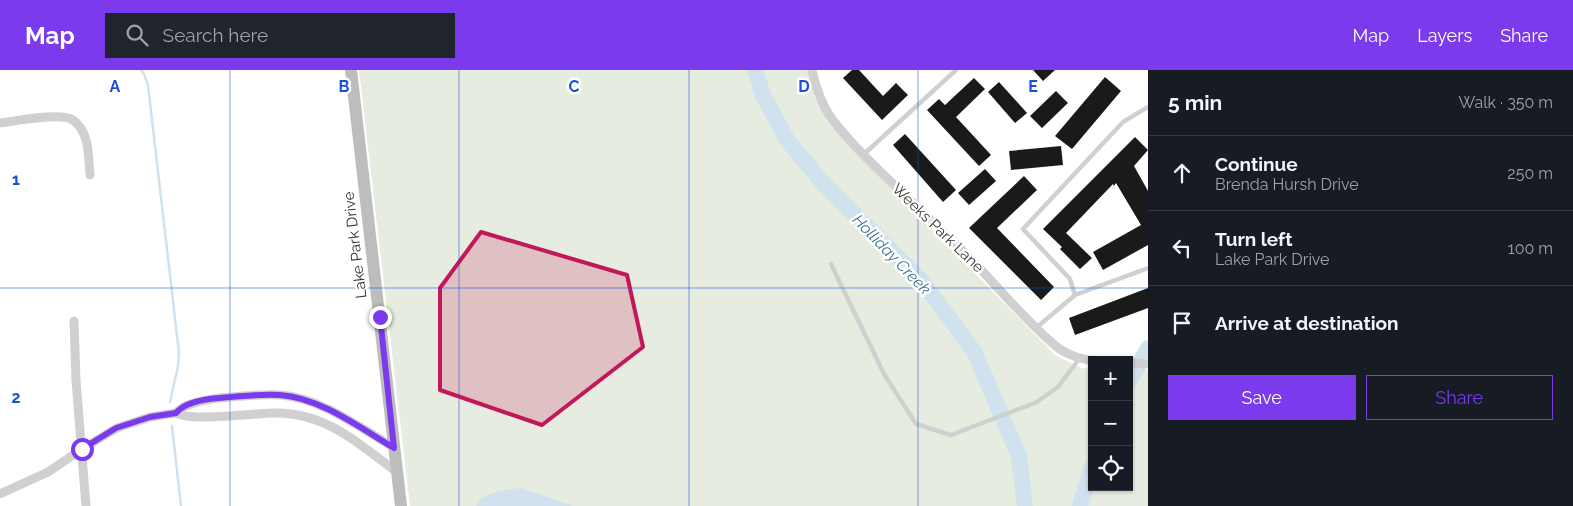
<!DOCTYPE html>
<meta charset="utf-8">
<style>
:root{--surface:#171b24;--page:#20242c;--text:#f1f3f6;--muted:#9ea1a6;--line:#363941;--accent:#7c3aed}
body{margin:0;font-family:Raleway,sans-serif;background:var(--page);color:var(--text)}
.controls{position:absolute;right:15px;bottom:15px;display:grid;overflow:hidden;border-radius:0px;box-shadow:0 1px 4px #0004}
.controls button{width:45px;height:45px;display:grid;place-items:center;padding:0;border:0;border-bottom:1px solid var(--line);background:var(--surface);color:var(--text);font:25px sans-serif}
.stop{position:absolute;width:15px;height:15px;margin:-11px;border:4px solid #7c3aed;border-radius:50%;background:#fff}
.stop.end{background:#7c3aed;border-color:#fff;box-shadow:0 1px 5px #0008}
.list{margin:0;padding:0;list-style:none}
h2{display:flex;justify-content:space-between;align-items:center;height:65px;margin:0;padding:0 20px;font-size:21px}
h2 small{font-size:16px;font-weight:400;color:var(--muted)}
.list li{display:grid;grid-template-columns:32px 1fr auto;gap:15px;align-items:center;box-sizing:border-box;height:75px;padding:0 20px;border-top:1px solid var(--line)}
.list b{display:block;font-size:19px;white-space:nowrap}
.list p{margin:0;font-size:16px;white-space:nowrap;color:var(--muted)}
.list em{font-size:16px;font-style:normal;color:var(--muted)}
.actions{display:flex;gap:10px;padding:15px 20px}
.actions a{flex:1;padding:11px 0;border:1px solid var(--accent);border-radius:0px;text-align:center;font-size:18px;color:var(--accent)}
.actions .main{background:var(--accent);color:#fff}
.icon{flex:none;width:28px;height:28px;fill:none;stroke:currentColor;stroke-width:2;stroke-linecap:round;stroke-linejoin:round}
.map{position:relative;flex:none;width:1148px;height:436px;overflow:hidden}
header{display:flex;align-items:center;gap:30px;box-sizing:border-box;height:70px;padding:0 25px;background:var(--accent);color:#fff}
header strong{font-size:24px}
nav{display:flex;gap:28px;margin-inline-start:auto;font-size:18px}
.search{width:350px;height:45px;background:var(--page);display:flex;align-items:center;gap:12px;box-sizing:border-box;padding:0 18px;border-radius:0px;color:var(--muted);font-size:19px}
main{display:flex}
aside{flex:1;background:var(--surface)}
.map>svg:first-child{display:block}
.green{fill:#e6ecdf}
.water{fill:#cfe2ee}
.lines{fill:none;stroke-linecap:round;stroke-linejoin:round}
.stream{stroke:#cfe2ee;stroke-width:2.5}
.river{stroke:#cfe2ee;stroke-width:16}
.building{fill:#1a1a1a}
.lane{stroke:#d0d0d0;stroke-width:4.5}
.street{stroke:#d0d0d0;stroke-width:9}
.secondary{stroke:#bdbdbd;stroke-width:12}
.route{stroke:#7c3aed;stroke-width:6}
.marked{fill:#c2185b;fill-opacity:0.2;stroke:#c2185b;stroke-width:4;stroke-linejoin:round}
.grid{fill:none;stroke:#1d4ed8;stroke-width:1;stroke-opacity:0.55}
.labels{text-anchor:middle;stroke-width:5;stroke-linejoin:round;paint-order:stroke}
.street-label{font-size:15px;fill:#333;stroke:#fff}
.water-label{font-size:16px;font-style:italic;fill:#3f7597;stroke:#fff}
.grid-label{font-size:16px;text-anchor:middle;font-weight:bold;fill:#1d4ed8;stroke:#fff;stroke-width:5;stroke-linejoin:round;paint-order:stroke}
</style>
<header>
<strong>Map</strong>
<div class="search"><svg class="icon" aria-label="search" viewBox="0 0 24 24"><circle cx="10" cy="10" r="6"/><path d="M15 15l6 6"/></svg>Search here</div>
<nav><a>Map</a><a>Layers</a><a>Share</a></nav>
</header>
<main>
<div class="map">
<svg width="1148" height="436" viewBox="0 0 1148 436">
<rect width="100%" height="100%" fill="#fff"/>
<path class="green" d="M 359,0 L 809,0 L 815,28 L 828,52 L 861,87 L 1055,285 L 1081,298 L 1092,299 L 1092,417 L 1129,417 L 1129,299 L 1148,300 L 1148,436 L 410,436 Z"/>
<path class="water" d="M 521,418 L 573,436 L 476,436 C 486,420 504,420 521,418 Z"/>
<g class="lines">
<path class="stream" d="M 141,0 L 144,4 L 148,15 L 179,283 L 178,296 L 170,332
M 172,356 L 181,436"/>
<path class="river" d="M 755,0 L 763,25 L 787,70 L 823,113 L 920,209 L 975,283 L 1019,386 L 1025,436
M 1129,311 L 1148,278
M 1080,436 L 1092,396"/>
</g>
<path class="building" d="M 852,0 L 859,0 L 883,26 L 896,13 L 908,25 L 882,50 L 843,8 Z
M 1033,0 L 1055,0 L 1043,11 Z
M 1105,7 L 1121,21 L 1072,79 L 1055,66 Z
M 974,8 L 985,19 L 956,47 L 991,85 L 979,96 L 927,40 L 939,29 L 945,35 Z
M 999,12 L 1027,43 L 1015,53 L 988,22 Z
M 1056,21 L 1068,33 L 1042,58 L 1030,46 Z
M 905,64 L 956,120 L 943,132 L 893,75 Z
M 1135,67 L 1148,80 L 1134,96 L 1148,121 L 1148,175 L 1103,200 L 1093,182 L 1141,155 L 1116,113 L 1114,116 L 1113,114 L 1066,163 L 1092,188 L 1080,199 L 1060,179 L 1062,177 L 1043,159 Z
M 1061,76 L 1063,95 L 1011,100 L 1009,81 Z
M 985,99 L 996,111 L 969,135 L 958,123 Z
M 1024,106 L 1037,120 L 997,158 L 1054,217 L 1041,230 L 969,158 Z
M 1148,218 L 1148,238 L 1075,265 L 1069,248 Z"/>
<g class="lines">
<path class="lane" d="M 863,85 L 956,0
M 831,194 L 884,304 L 916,354 L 951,365 L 1037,332 L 1058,317 L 1079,289
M 1075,225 L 1070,209 L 1023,159 L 1123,52 L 1148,37
M 1036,258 L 1075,225 L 1148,198"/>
<path class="street" d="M 812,0 C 816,18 821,34 832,49 C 848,70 867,89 886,107 C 913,133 940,158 966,184 C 996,214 1024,250 1057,277 C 1067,285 1079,288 1092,291
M 0,53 C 16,51 62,42 73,50 C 80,55 84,63 86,70 C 89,80 89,94 90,105
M 74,251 L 76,310 L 86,436
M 1129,293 L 1148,294
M 176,343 C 185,333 206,330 219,328 C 239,326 261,324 281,325 C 321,328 360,358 395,378
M 0,424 L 48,402 L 82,379 L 117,358 L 150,347 L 176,343 C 190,352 255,343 275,343 C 286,343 296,344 306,347 C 340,355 369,382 397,402"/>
<path class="secondary" d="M 351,0 L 401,436"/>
</g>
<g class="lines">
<path class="route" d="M 82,379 L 116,358 L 150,347 L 176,343 C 185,332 206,329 219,328 C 239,326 260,324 280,325 C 321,328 360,358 394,378 L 380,247"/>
</g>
<path class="marked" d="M 481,162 L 627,205 L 643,277 L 542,355 L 440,320 L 440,218 Z"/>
<path class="grid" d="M 230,0 L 230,436M 459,0 L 459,436M 689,0 L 689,436M 918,0 L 918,436M 0,218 L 1148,218"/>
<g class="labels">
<g class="street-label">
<text transform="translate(938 158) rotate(44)" y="5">Weeks Park Lane</text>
<text transform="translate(355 175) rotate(-97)" y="5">Lake Park Drive</text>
</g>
<g class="water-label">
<text transform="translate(892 184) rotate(46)" y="6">Holliday Creek</text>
</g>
</g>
<g class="grid-label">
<text x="115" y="22">A</text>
<text x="344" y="22">B</text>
<text x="574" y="22">C</text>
<text x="804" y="22">D</text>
<text x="1033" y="22">E</text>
<text x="16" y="115">1</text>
<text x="16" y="333">2</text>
</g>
</svg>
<div class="controls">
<button>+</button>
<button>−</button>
<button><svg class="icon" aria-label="locate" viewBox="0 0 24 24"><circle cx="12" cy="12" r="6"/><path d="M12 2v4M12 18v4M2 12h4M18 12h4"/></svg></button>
</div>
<div class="stop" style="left:82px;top:379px"></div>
<div class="stop end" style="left:380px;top:247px"></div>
</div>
<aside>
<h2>5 min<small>Walk · 350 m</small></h2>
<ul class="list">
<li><svg class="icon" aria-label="ahead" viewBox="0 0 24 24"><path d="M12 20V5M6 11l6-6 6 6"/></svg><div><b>Continue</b><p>Brenda Hursh Drive</p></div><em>250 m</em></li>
<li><svg class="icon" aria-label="left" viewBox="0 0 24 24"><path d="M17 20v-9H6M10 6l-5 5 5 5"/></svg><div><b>Turn left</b><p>Lake Park Drive</p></div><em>100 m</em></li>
<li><svg class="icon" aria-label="arrive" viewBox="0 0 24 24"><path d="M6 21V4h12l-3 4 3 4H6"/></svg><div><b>Arrive at destination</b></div></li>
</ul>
<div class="actions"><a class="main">Save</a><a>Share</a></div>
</aside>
</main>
